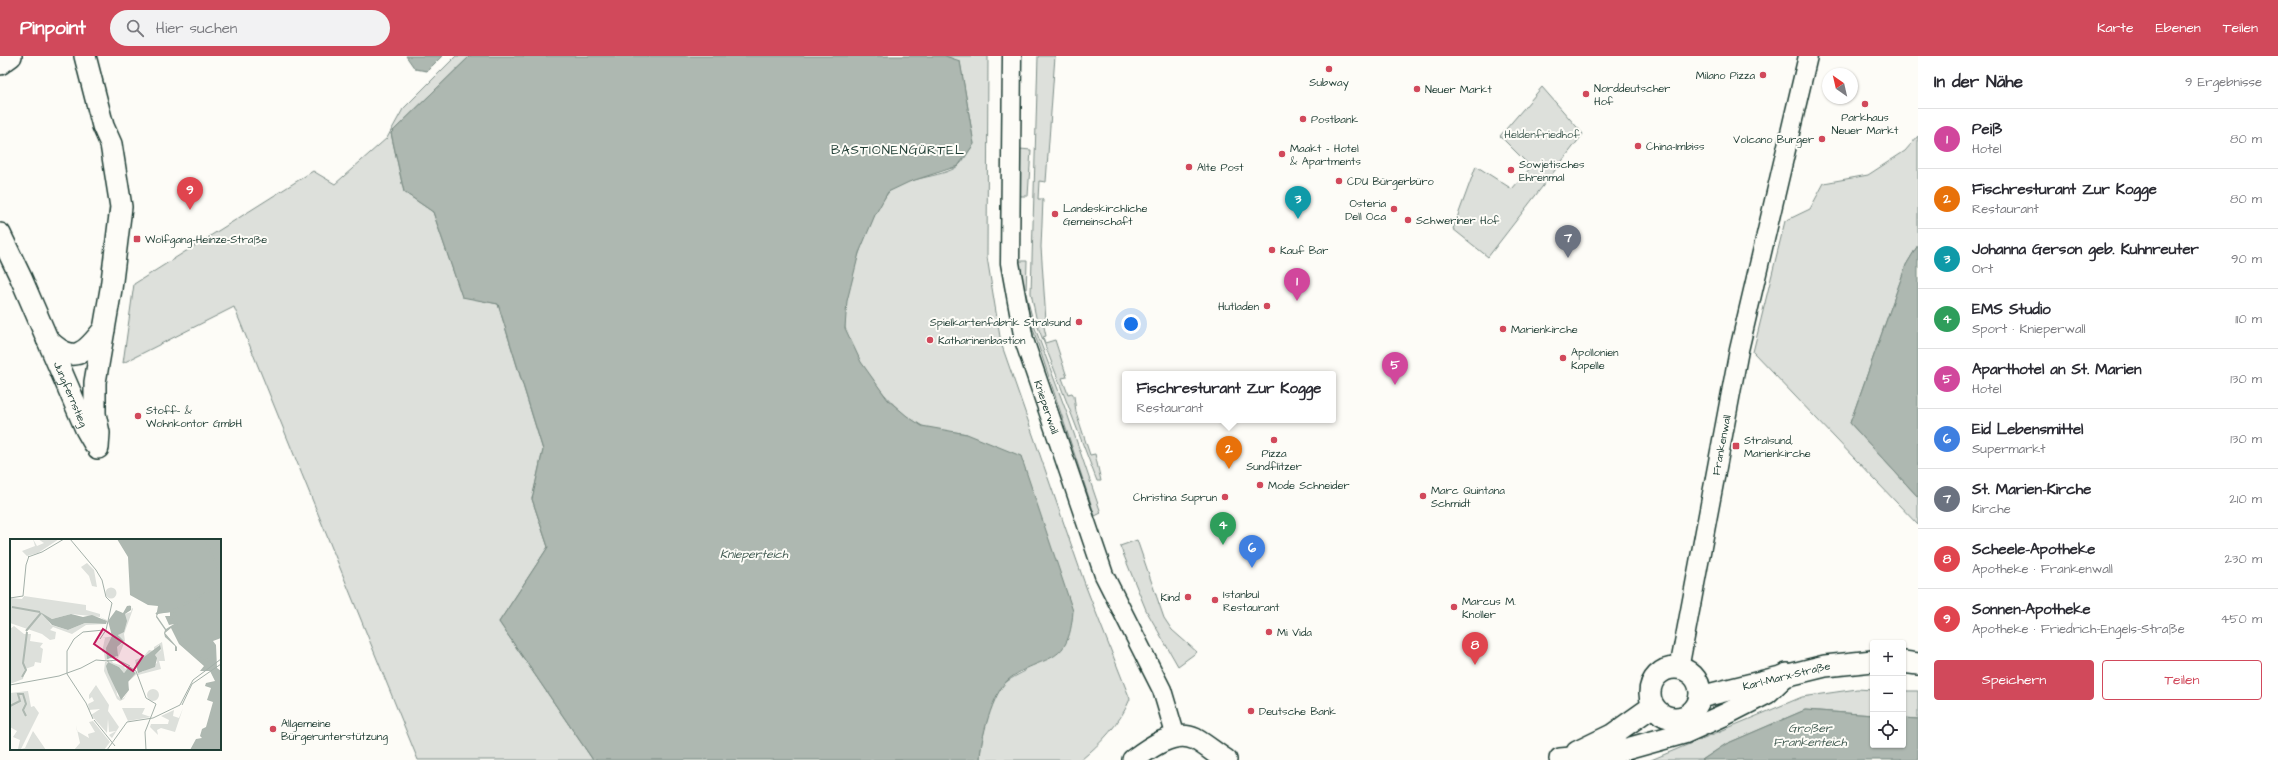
<!DOCTYPE html>
<html lang="de">
<meta charset="utf-8">
<style>
:root{--surface:#fff;--page:#f2f2f3;--text:#2b2b33;--muted:#7c7c81;--line:#e1e1e2;--accent:#d1495b}
body{margin:0;font-family:"Architects Daughter",sans-serif;background:var(--page);color:var(--text)}
.controls{position:absolute;right:12px;bottom:12px;display:grid;overflow:hidden;border-radius:4px;box-shadow:0 1px 3px #0004}
.controls button{width:36px;height:36px;display:grid;place-items:center;padding:0;border:0;border-bottom:1px solid var(--line);background:var(--surface);color:var(--text);font:20px sans-serif}
.compass{position:absolute;left:1822px;top:12px;width:36px;height:36px;border-radius:50%;background:var(--surface);box-shadow:0 1px 3px #0004;rotate:326deg}
.you{position:absolute;left:1131px;top:268px;width:14px;height:14px;margin:-10px;border:3px solid #fff;border-radius:50%;background:#1a73e8;box-shadow:0 0 0 6px #1a73e833}
.badge{display:grid;place-items:center;width:26px;height:26px;border-radius:50%;background:var(--accent);color:#fff;font-size:13px;font-weight:700}
.pin{position:absolute;translate:-50% -33px;filter:drop-shadow(0 1px 2px #0008)}
.pin::after{content:'';position:absolute;top:21px;width:14px;height:12px;background:inherit;clip-path:polygon(0 0,100% 0,50% 100%)}
.popup{position:absolute;left:1122px;top:315px;width:214px;height:52px;box-sizing:border-box;display:grid;place-content:center;border-radius:4px;background:var(--surface);filter:drop-shadow(0 1px 3px #0005);font-size:13px;white-space:nowrap;color:var(--muted)}
.popup b{font-size:15px;color:var(--text)}
.popup::after{content:'';position:absolute;left:50%;top:100%;margin-left:-8px;border:8px solid transparent;border-top-color:var(--surface)}
.list{margin:0;padding:0;list-style:none}
h2{display:flex;justify-content:space-between;align-items:center;height:52px;margin:0;padding:0 16px;font-size:17px}
h2 small{font-size:13px;font-weight:400;color:var(--muted)}
.list li{display:grid;grid-template-columns:26px 1fr auto;gap:12px;align-items:center;box-sizing:border-box;height:60px;padding:0 16px;border-top:1px solid var(--line)}
.list b{display:block;font-size:15px;white-space:nowrap}
.list p{margin:0;font-size:13px;white-space:nowrap;color:var(--muted)}
.list em{font-size:13px;font-style:normal;color:var(--muted)}
.actions{display:flex;gap:8px;padding:12px 16px}
.actions a{flex:1;padding:9px 0;border:1px solid var(--accent);border-radius:4px;text-align:center;font-size:14px;color:var(--accent)}
.actions .main{background:var(--accent);color:#fff}
.icon{flex:none;width:22px;height:22px;fill:none;stroke:currentColor;stroke-width:2;stroke-linecap:round;stroke-linejoin:round}
.map{position:relative;flex:none;width:1918px;height:704px;overflow:hidden}
header{display:flex;align-items:center;gap:24px;box-sizing:border-box;height:56px;padding:0 20px;background:var(--accent);color:#fff}
header strong{font-size:19px}
nav{display:flex;gap:22px;margin-inline-start:auto;font-size:14px}
.search{width:280px;height:36px;background:var(--page);display:flex;align-items:center;gap:10px;box-sizing:border-box;padding:0 14px;border-radius:22px;color:var(--muted);font-size:15px}
main{display:flex}
aside{flex:1;background:var(--surface)}
.map>svg:first-child{display:block}
.green{fill:#dde0db;stroke:#7e8e88}
.water{fill:#aeb8b1;stroke:#75877f}
.lines{fill:none;stroke-linecap:round;stroke-linejoin:round}
.tertiary-casing{stroke:#1f3d34;stroke-width:21}
.secondary-casing{stroke:#1f3d34;stroke-width:24}
.tertiary{stroke:#fdfcf7;stroke-width:18}
.secondary{stroke:#fdfcf7;stroke-width:21}
.poi-dot{fill:#d1495b;stroke:#fdfcf7;stroke-width:1.5}
.labels{text-anchor:middle;stroke-width:4;stroke-linejoin:round;paint-order:stroke}
.poi-label{font-size:11px;fill:#1f3d34;stroke:#fdfcf7;text-anchor:start}
.park-label{font-size:11px;fill:#455e55;stroke:#fdfcf7}
.street-label{font-size:11px;fill:#1f3d34;stroke:#fdfcf7}
.water-label{font-size:12px;font-style:italic;fill:#435c53;stroke:#fdfcf7}
.quarter-label{font-size:13px;letter-spacing:1px;fill:#1f3d34;stroke:#fdfcf7}
.inset-river{fill:none;stroke:#aeb8b1;stroke-width:2}
.inset-road{fill:none;stroke:#a4b0a9;stroke-width:1}
.view{fill:#c2185b;fill-opacity:0.15;stroke:#c2185b;stroke-width:2}
.inset-edge{fill:none;stroke:#1f3d34;stroke-width:2}
</style>
<header>
<strong>Pinpoint</strong>
<div class="search"><svg class="icon" aria-label="search" viewBox="0 0 24 24"><circle cx="10" cy="10" r="6"/><path d="M15 15l6 6"/></svg>Hier suchen</div>
<nav><a>Karte</a><a>Ebenen</a><a>Teilen</a></nav>
</header>
<main>
<div class="map">
<svg width="1918" height="704" viewBox="0 0 1918 704">
<rect width="100%" height="100%" fill="#fdfcf7"/>
<filter id="ink" filterUnits="userSpaceOnUse"><feTurbulence type="fractalNoise" baseFrequency=".025" numOctaves="2"/><feDisplacementMap in="SourceGraphic" scale="8" xChannelSelector="R" yChannelSelector="G"/><feConvolveMatrix kernelMatrix="1 2 1 2 8 2 1 2 1" color-interpolation-filters="sRGB"/></filter>
<g filter="url(#ink)">
<path class="green" d="M 456,0 L 470,0 L 391,77 L 404,136 L 433,156 L 462,240 L 498,248 L 543,394 L 532,443 L 548,491 L 499,566 L 593,704 L 418,704 L 234,251 L 123,307 L 134,228 L 313,115 L 335,128 L 387,82 L 403,53 Z
M 945,0 L 988,0 L 987,201 L 1001,287 L 1086,531 L 1130,643 C 1120,668 1101,687 1081,704 L 980,704 C 980,686 990,647 1000,633 C 1006,624 1016,620 1025,615 L 967,378 C 953,375 935,375 922,370 C 896,360 849,299 845,272 C 841,241 868,161 888,137 C 900,121 943,122 958,110 C 964,105 969,94 974,88 L 960,6 Z
M 1038,0 L 1055,0 L 1046,126 L 1039,125 L 1038,143 L 1043,143 L 1041,191 L 1046,265 L 1043,266 L 1046,280 L 1043,281 L 1045,287 L 1055,284 L 1067,321 L 1062,322 L 1068,338 L 1072,337 L 1074,340 L 1076,356 L 1090,399 L 1095,398 L 1101,425 L 1097,425 L 1038,271 L 1031,237 Z
M 1542,31 L 1583,78 L 1488,201 L 1453,173 L 1476,110 L 1512,133 L 1531,111 L 1500,80 Z
M 1918,80 L 1918,189 L 1906,209 L 1850,367 L 1918,441 L 1918,469 L 1753,296 L 1785,165 L 1810,153 L 1824,127 L 1868,119 L 1905,95 Z
M 1020,93 L 1031,94 L 1028,140 L 1018,140 Z
M 1017,205 L 1027,205 L 1026,238 L 1035,272 L 1068,360 L 1101,457 L 1095,460 L 1033,273 Z
M 1137,484 L 1164,562 L 1172,574 L 1197,596 L 1178,610 L 1146,554 L 1120,490 Z
M 1857,633 L 1873,634 L 1873,659 L 1805,654 L 1726,688 L 1702,704 L 1651,704 L 1802,641 Z
M 1903,635 L 1918,635 L 1918,663 L 1903,662 Z"/>
<path class="water" d="M 406,0 L 442,0 L 427,15 L 415,13 Z
M 470,0 L 945,0 L 960,5 L 974,88 L 958,110 L 909,126 L 888,136 L 875,159 L 859,197 L 847,245 L 845,272 L 861,306 L 888,344 L 907,360 L 922,370 L 967,378 L 1021,400 L 1073,555 C 1069,614 1043,596 1008,624 C 993,636 980,685 980,704 L 593,704 L 499,566 L 548,491 L 532,443 L 543,394 L 498,248 L 462,241 L 433,156 L 404,136 L 391,77 Z
M 1918,189 L 1918,441 L 1850,367 L 1906,209 Z
M 1805,654 L 1873,659 L 1873,689 L 1903,689 L 1903,662 L 1918,663 L 1918,704 L 1702,704 L 1726,688 Z"/>
<g class="lines">
<defs>
<g id="tertiary">
<path id="s1" d="M 1012,0 L 1010,207 L 1024,284 L 1104,519 L 1162,634 L 1176,681"/>
<path id="s2" d="M 1679,613 L 1739,294 L 1808,0"/>
</g>
<g id="secondary">
<path d="M 85,0 L 103,70 L 111,88 L 121,151 L 111,233 L 95,326 L 95,358 L 99,377 L 98,392"/>
<path d="M 0,8 L 11,0"/>
<path id="s3" d="M 0,178 L 21,222 L 86,373 L 94,387"/>
<path d="M 47,283 C 73,309 84,299 104,273"/>
<path d="M 1903,606 L 1918,608"/>
<circle cx="1675" cy="637" r="25"/>
<path id="s4" d="M 1700,641 L 1825,610 L 1873,605"/>
<path d="M 1577,696 L 1612,679 L 1653,650"/>
<path d="M 1560,703 L 1605,699 L 1684,677 L 1724,659 L 1767,637 L 1787,618"/>
<path d="M 1133,704 C 1149,692 1175,673 1195,683 C 1206,689 1216,698 1226,704"/>
</g>
</defs>
<use href="#tertiary" class="tertiary-casing"/>
<use href="#secondary" class="secondary-casing"/>
<use href="#tertiary" class="tertiary"/>
<use href="#secondary" class="secondary"/>
</g>
</g>
<g class="poi-dot">
<circle cx="1329" cy="13" r="4"/>
<circle cx="1763" cy="19" r="4"/>
<circle cx="1417" cy="33" r="4"/>
<circle cx="1586" cy="38" r="4"/>
<circle cx="1865" cy="48" r="4"/>
<circle cx="1303" cy="63" r="4"/>
<circle cx="1822" cy="83" r="4"/>
<circle cx="1638" cy="90" r="4"/>
<circle cx="1282" cy="98" r="4"/>
<circle cx="1189" cy="111" r="4"/>
<circle cx="1511" cy="114" r="4"/>
<circle cx="1339" cy="125" r="4"/>
<circle cx="1394" cy="153" r="4"/>
<circle cx="1055" cy="158" r="4"/>
<circle cx="1408" cy="164" r="4"/>
<rect x="133" y="179" width="8" height="8" rx="2"/>
<circle cx="1272" cy="194" r="4"/>
<circle cx="1267" cy="250" r="4"/>
<circle cx="1079" cy="266" r="4"/>
<circle cx="1503" cy="273" r="4"/>
<circle cx="930" cy="284" r="4"/>
<circle cx="1563" cy="302" r="4"/>
<circle cx="138" cy="360" r="4"/>
<circle cx="1274" cy="384" r="4"/>
<rect x="1732" y="386" width="8" height="8" rx="2"/>
<circle cx="1260" cy="429" r="4"/>
<circle cx="1423" cy="440" r="4"/>
<circle cx="1225" cy="441" r="4"/>
<circle cx="1188" cy="541" r="4"/>
<circle cx="1215" cy="544" r="4"/>
<circle cx="1454" cy="551" r="4"/>
<circle cx="1269" cy="576" r="4"/>
<circle cx="1251" cy="655" r="4"/>
<circle cx="273" cy="673" r="4"/>
</g>
<g class="labels">
<g class="poi-label">
<text x="1755" y="23" text-anchor="end">Milano Pizza</text>
<text x="1329" y="30" text-anchor="middle">Subway</text>
<text x="1594" y="36">Norddeutscher<tspan x="1594" dy="13">Hof</tspan></text>
<text x="1425" y="37">Neuer Markt</text>
<text x="1865" y="65" text-anchor="middle">Parkhaus<tspan x="1865" dy="13">Neuer Markt</tspan></text>
<text x="1311" y="67">Postbank</text>
<text x="1814" y="87" text-anchor="end">Volcano Burger</text>
<text x="1646" y="94">China-Imbiss</text>
<text x="1290" y="96">Maakt – Hotel<tspan x="1290" dy="13">&amp; Apartments</tspan></text>
<text x="1519" y="112">Sowjetisches<tspan x="1519" dy="13">Ehrenmal</tspan></text>
<text x="1197" y="115">Alte Post</text>
<text x="1347" y="129">CDU Bürgerbüro</text>
<text x="1386" y="151" text-anchor="end">Osteria<tspan x="1386" dy="13">Dell Oca</tspan></text>
<text x="1063" y="156">Landeskirchliche<tspan x="1063" dy="13">Gemeinschaft</tspan></text>
<text x="1416" y="168">Schweriner Hof</text>
<text x="145" y="187">Wolfgang-Heinze-Straße</text>
<text x="1280" y="198">Kauf Bar</text>
<text x="1259" y="254" text-anchor="end">Hutladen</text>
<text x="1071" y="270" text-anchor="end">Spielkartenfabrik Stralsund</text>
<text x="1511" y="277">Marienkirche</text>
<text x="938" y="288">Katharinenbastion</text>
<text x="1571" y="300">Apollonien<tspan x="1571" dy="13">Kapelle</tspan></text>
<text x="146" y="358">Stoff- &amp;<tspan x="146" dy="13">Wohnkontor GmbH</tspan></text>
<text x="1744" y="388">Stralsund,<tspan x="1744" dy="13">Marienkirche</tspan></text>
<text x="1274" y="401" text-anchor="middle">Pizza<tspan x="1274" dy="13">Sundflitzer</tspan></text>
<text x="1268" y="433">Mode Schneider</text>
<text x="1431" y="438">Marc Quintana<tspan x="1431" dy="13">Schmidt</tspan></text>
<text x="1217" y="445" text-anchor="end">Christina Suprun</text>
<text x="1223" y="542">Istanbul<tspan x="1223" dy="13">Restaurant</tspan></text>
<text x="1180" y="545" text-anchor="end">Kind</text>
<text x="1462" y="549">Marcus M.<tspan x="1462" dy="13">Knoller</tspan></text>
<text x="1277" y="580">Mi Vida</text>
<text x="1259" y="659">Deutsche Bank</text>
<text x="281" y="671">Allgemeine<tspan x="281" dy="13">Bürgerunterstützung</tspan></text>
</g>
<g class="park-label">
<text x="1542" y="82">Heldenfriedhof</text>
</g>
<g class="street-label">
<text dy="4" stroke="none"><textPath href="#s3" startOffset="175">Jungfernstieg</textPath></text>
<text dy="4" stroke="none"><textPath href="#s1" startOffset="356">Knieperwall</textPath></text>
<text dy="4" stroke="none"><textPath href="#s2" startOffset="228">Frankenwall</textPath></text>
<text dy="4" stroke="none"><textPath href="#s4" startOffset="89">Karl-Marx-Straße</textPath></text>
</g>
<g class="water-label">
<text x="754" y="502">Knieperteich</text>
<text x="1810" y="676">Großer<tspan x="1810" dy="14">Frankenteich</tspan></text>
</g>
<g class="quarter-label">
<text x="898" y="98">BASTIONENGÜRTEL</text>
</g>
</g>
<g transform="translate(10 483)">
<rect width="211" height="211" fill="#fdfcf7"/>
<path d="M 23,0 L 27,7 L 34,4 L 28,0 L 49,0 L 28,14 L 17,17 L 12,12 L 25,7 ZM 77,24 L 84,31 L 87,48 L 82,47 L 79,37 L 71,28 ZM95.5 54a5.5 5.5 0 1 1 11 0a5.5 5.5 0 1 1-11 0ZM 14,57 L 76,66 L 76,71 L 90,75 L 90,78 L 97,81 L 96,85 L 76,86 L 62,95 L 43,88 L 40,91 L 46,93 L 45,100 L 40,101 L 32,95 L 0,84 L 0,59 L 12,60 ZM 61,75 L 90,78 L 96,82 L 96,85 L 75,84 L 58,91 L 41,86 L 34,76 L 42,80 ZM 117,66 L 120,66 L 123,70 L 114,95 L 115,102 L 108,119 L 95,121 L 94,114 L 92,113 L 95,99 L 92,99 L 104,97 L 100,102 L 99,120 L 107,118 L 107,108 L 113,104 L 108,95 L 115,75 L 121,73 L 122,68 ZM 4,87 L 14,95 L 21,95 L 20,102 L 33,104 L 30,108 L 33,110 L 31,124 L 25,123 L 24,127 L 15,130 L 13,140 L 0,145 L 0,90 ZM 152,103 L 155,122 L 149,122 L 151,130 L 128,136 L 125,121 L 133,118 L 139,111 L 144,112 L 144,108 ZM 149,106 L 151,111 L 145,116 L 147,124 L 132,133 L 130,121 L 142,114 ZM 102,122 L 103,124 L 114,127 L 115,130 L 117,128 L 122,129 L 127,135 L 119,142 L 119,151 L 114,160 L 110,162 L 107,160 L 94,132 L 95,123 ZM 97,123 L 109,128 L 114,134 L 118,129 L 126,134 L 118,143 L 119,151 L 114,159 L 111,160 L 107,156 L 106,148 L 98,134 ZM 86,146 L 99,166 L 98,172 L 109,188 L 102,199 L 99,196 L 106,192 L 99,193 L 98,180 L 97,194 L 81,176 L 90,170 L 79,171 L 78,165 L 84,162 L 82,158 L 79,160 L 79,156 ZM137 156a6 6 0 1 1 12 0a6 6 0 1 1-12 0ZM 18,152 L 21,168 L 24,167 L 29,174 L 11,210 L 15,209 L 23,192 L 36,211 L 7,211 L 5,210 L 8,210 L 10,201 L 3,198 L 7,192 L 0,188 L 0,154 ZM 112,169 L 135,169 L 132,175 L 141,178 L 118,182 ZM 173,169 L 165,193 L 151,189 L 147,191 L 148,196 L 140,188 L 141,185 L 158,185 L 159,181 L 151,177 L 164,171 L 163,177 L 169,179 ZM 83,182 L 100,203 L 94,211 L 64,211 L 70,204 L 66,186 L 67,192 L 79,199 L 78,195 L 85,193 L 79,183 Z" fill="#dde0db" fill-rule="evenodd"/>
<path d="M 107,0 L 211,0 L 211,99 L 203,102 L 206,106 L 207,129 L 211,132 L 211,211 L 180,211 L 186,200 L 192,199 L 190,197 L 192,190 L 196,188 L 203,163 L 197,161 L 201,149 L 195,147 L 196,144 L 205,142 L 200,132 L 190,132 L 194,127 L 169,105 L 161,89 L 155,94 L 167,108 L 167,112 L 165,112 L 165,107 L 155,98 L 154,94 L 155,91 L 146,78 L 148,67 L 138,66 L 120,56 L 118,18 ZM 160,73 L 160,77 L 155,77 L 159,86 L 164,85 L 156,90 L 147,77 L 148,75 ZM 117,67 L 121,67 L 121,71 L 115,75 L 117,82 L 114,93 L 108,96 L 114,102 L 107,108 L 108,117 L 97,120 L 96,109 L 102,97 L 98,82 L 106,71 L 113,74 ZM 30,73 L 42,80 L 61,75 L 73,78 L 82,76 L 97,82 L 96,85 L 75,84 L 58,91 L 42,86 ZM 150,106 L 151,110 L 145,116 L 147,119 L 145,128 L 128,134 L 126,124 ZM 98,123 L 109,128 L 114,134 L 118,129 L 126,134 L 118,143 L 119,151 L 111,161 L 98,134 L 96,127 Z" fill="#aeb8b1" fill-rule="evenodd"/>
<path class="inset-river" d="M 195,0 L 209,32 L 209,42M 2,68 L 30,73M 164,71 L 203,50 L 211,41M 146,75 L 149,73 L 164,72 L 165,76 L 160,80 L 166,84 L 169,100 L 176,108 L 202,124M 16,92 L 31,74M 12,138 L 16,131 L 13,124 L 17,93M 0,167 L 10,162 L 8,155 L 13,155 L 16,165 L 13,171 L 16,177"/>
<path class="inset-road" d="M 60,0 L 86,31 L 92,41 L 96,58 L 102,64 L 96,91 L 90,100M 18,18 L 32,13 L 54,0M 0,59 L 13,57 L 16,26 L 19,17M 97,122 L 108,121 L 120,127M 118,127 L 126,132 L 136,159 L 146,165M 0,146 L 49,137 L 71,129 L 86,121 L 99,122M 172,166 L 182,145 L 211,125M 83,180 L 76,164 L 57,135 L 57,112 L 64,100 L 73,93 L 94,91M 84,181 L 105,207M 97,211 L 117,183 L 143,179 L 170,166 L 183,141 L 211,120M 136,211 L 135,193 L 146,165"/>
<path class="view" d="M 93,90 L 133,117 L 123,132 L 84,105 Z"/>
<rect width="211" height="211" class="inset-edge"/>
</g>
</svg>
<div class="controls">
<button>+</button>
<button>−</button>
<button><svg class="icon" aria-label="locate" viewBox="0 0 24 24"><circle cx="12" cy="12" r="6"/><path d="M12 2v4M12 18v4M2 12h4M18 12h4"/></svg></button>
</div>
<svg class="compass" viewBox="-18 -18 36 36"><path d="M0-13l5 13h-10z" fill="#e53935"/><path d="M0 13l5-13h-10z" fill="#7c7c81"/></svg>
<div class="you"></div>
<div class="pin badge" style="left:1297px;top:245px;background:#d1479c">1</div>
<div class="pin badge" style="left:1229px;top:413px;background:#e8710a">2</div>
<div class="popup"><b>Fischresturant Zur Kogge</b>Restaurant</div>
<div class="pin badge" style="left:1298px;top:163px;background:#0f9aa8">3</div>
<div class="pin badge" style="left:1223px;top:489px;background:#2e9e5b">4</div>
<div class="pin badge" style="left:1395px;top:329px;background:#d1479c">5</div>
<div class="pin badge" style="left:1252px;top:512px;background:#3f7fe0">6</div>
<div class="pin badge" style="left:1568px;top:202px;background:#6b7280">7</div>
<div class="pin badge" style="left:1475px;top:609px;background:#e0444e">8</div>
<div class="pin badge" style="left:190px;top:154px;background:#e0444e">9</div>
</div>
<aside>
<h2>In der Nähe<small>9 Ergebnisse</small></h2>
<ul class="list">
<li><span class="badge" style="background:#d1479c">1</span><div><b>Peiß</b><p>Hotel</p></div><em>80 m</em></li>
<li><span class="badge" style="background:#e8710a">2</span><div><b>Fischresturant Zur Kogge</b><p>Restaurant</p></div><em>80 m</em></li>
<li><span class="badge" style="background:#0f9aa8">3</span><div><b>Johanna Gerson geb. Kuhnreuter</b><p>Ort</p></div><em>90 m</em></li>
<li><span class="badge" style="background:#2e9e5b">4</span><div><b>EMS Studio</b><p>Sport · Knieperwall</p></div><em>110 m</em></li>
<li><span class="badge" style="background:#d1479c">5</span><div><b>Aparthotel an St. Marien</b><p>Hotel</p></div><em>130 m</em></li>
<li><span class="badge" style="background:#3f7fe0">6</span><div><b>Eid Lebensmittel</b><p>Supermarkt</p></div><em>130 m</em></li>
<li><span class="badge" style="background:#6b7280">7</span><div><b>St. Marien-Kirche</b><p>Kirche</p></div><em>210 m</em></li>
<li><span class="badge" style="background:#e0444e">8</span><div><b>Scheele-Apotheke</b><p>Apotheke · Frankenwall</p></div><em>230 m</em></li>
<li><span class="badge" style="background:#e0444e">9</span><div><b>Sonnen-Apotheke</b><p>Apotheke · Friedrich-Engels-Straße</p></div><em>450 m</em></li>
</ul>
<div class="actions"><a class="main">Speichern</a><a>Teilen</a></div>
</aside>
</main>
